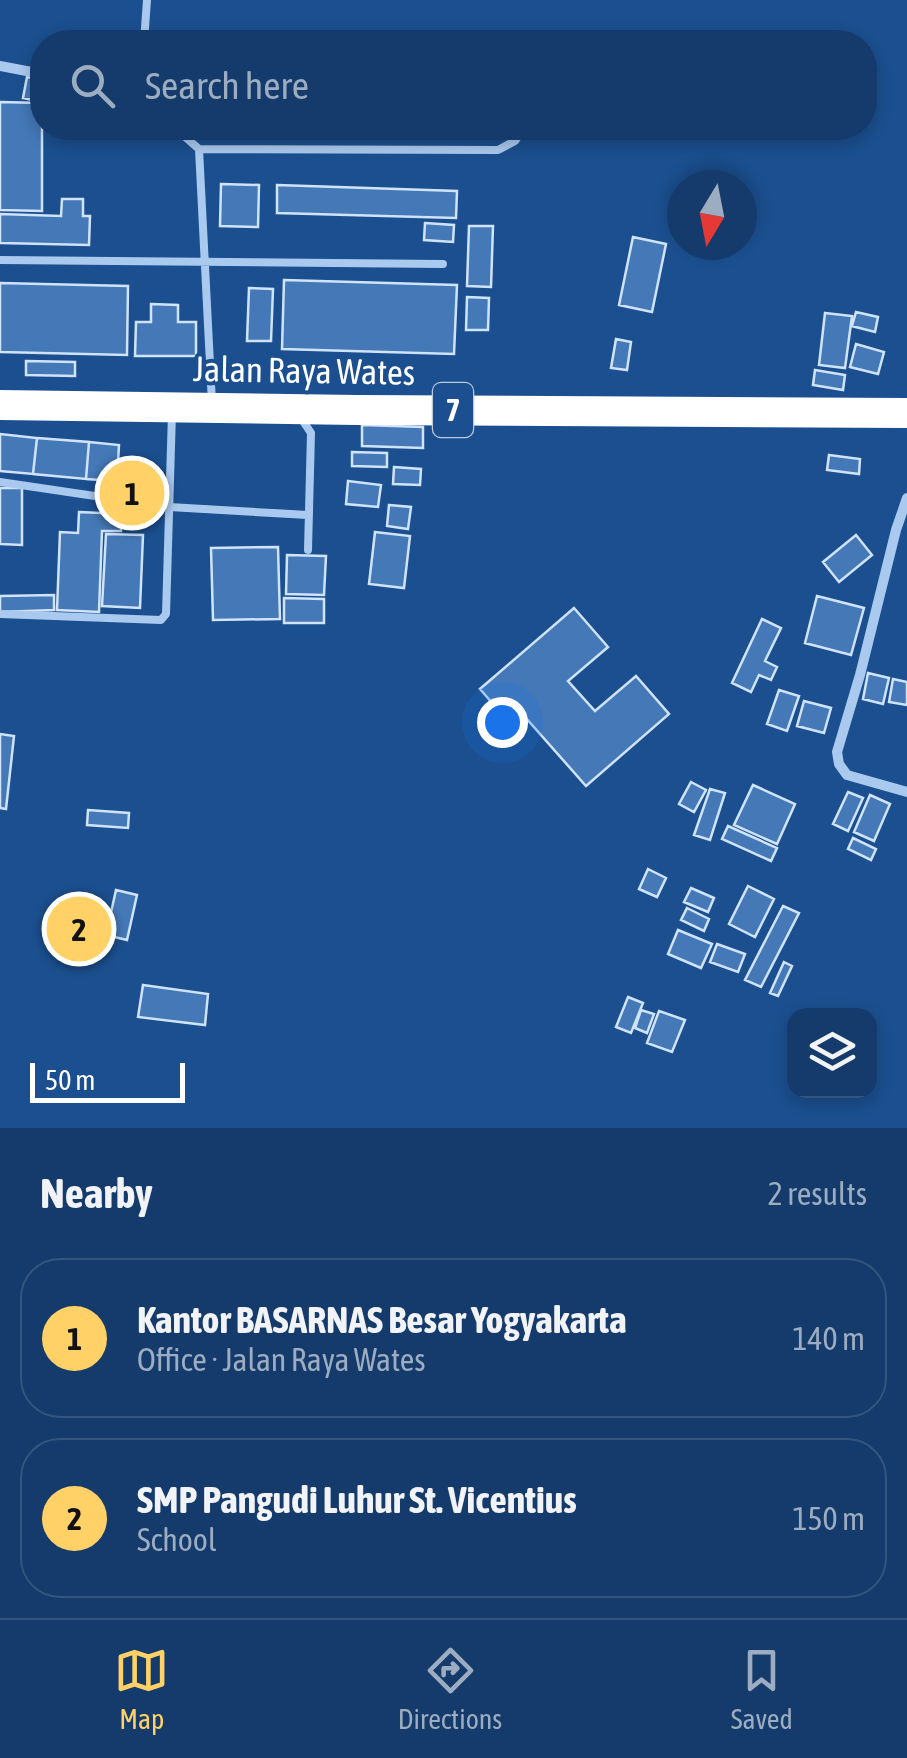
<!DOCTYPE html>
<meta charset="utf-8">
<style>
:root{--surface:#143b6b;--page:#1d4271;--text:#f1f3f6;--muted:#9dadc1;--line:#33557e;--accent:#ffd166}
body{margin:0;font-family:"Asap Condensed",sans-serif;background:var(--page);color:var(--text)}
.controls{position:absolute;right:30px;bottom:30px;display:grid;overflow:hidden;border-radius:20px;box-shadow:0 5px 15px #0003}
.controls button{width:90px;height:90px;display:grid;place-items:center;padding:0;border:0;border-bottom:2px solid var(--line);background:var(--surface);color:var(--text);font:50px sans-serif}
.compass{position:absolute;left:667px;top:170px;width:90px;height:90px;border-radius:50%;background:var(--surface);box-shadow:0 5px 15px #0003;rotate:190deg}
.scale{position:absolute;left:30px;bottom:25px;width:155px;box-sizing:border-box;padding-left:10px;border:5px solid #fff;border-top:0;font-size:28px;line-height:35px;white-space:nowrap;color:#fff;-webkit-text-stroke:8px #1b4f8f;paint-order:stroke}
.you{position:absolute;left:502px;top:722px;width:35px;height:35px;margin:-25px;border:8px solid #fff;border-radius:50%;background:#1a73e8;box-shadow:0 0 0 15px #1a73e833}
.badge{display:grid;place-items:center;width:65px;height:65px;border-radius:50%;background:var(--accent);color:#111;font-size:32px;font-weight:700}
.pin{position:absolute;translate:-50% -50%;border:5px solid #fff;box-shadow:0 2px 10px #0006}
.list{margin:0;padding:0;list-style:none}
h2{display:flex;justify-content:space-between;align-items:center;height:130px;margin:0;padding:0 40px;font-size:42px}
h2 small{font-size:32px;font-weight:400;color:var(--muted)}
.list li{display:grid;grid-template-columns:65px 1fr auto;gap:30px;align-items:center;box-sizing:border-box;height:160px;margin:0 20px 20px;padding:0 20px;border:2px solid var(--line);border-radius:40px}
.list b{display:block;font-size:38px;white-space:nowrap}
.list p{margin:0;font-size:32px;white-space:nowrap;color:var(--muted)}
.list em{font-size:32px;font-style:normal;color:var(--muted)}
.icon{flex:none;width:55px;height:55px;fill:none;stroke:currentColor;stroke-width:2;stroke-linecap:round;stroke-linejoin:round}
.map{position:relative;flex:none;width:907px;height:1128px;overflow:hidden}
.search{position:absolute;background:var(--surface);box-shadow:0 5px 15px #0003;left:30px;right:30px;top:30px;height:110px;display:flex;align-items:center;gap:25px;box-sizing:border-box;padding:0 35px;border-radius:40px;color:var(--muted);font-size:38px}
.sheet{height:490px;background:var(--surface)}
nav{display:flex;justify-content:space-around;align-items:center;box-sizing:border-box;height:140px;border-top:2px solid var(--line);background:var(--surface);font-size:28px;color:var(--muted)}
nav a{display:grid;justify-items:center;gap:5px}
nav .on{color:var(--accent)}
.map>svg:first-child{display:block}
.building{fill:#4478b7;stroke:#cfe3fa;stroke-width:2.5}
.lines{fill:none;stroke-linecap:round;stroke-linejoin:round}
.lane{stroke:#a9c9ee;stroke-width:8}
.street{stroke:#a9c9ee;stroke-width:10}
.highway{stroke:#fff;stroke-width:30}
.labels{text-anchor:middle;stroke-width:8;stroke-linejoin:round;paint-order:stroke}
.shield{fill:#1b4f8f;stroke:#bbcadd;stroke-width:2.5}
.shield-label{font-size:32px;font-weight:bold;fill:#fff}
.street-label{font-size:35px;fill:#fff;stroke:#1b4f8f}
</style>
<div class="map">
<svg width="907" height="1128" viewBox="0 0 907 1128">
<rect width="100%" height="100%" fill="#1b4f8f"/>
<path class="building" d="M 365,37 L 422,38 L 422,42 L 365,42 Z
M 27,77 L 42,80 L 42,102 L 23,98 Z
M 0,102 L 42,103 L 42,211 L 0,210 Z
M 221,184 L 259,185 L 258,227 L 220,226 Z
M 277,185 L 457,191 L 456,218 L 277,213 Z
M 62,199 L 83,199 L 83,216 L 90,216 L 89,245 L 0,243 L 0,214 L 61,216 Z
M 425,223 L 454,225 L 453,242 L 424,240 Z
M 469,226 L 493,226 L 491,287 L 467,286 Z
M 633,237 L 666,244 L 652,312 L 619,305 Z
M 284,280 L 457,285 L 454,354 L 282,349 Z
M 0,283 L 128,286 L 127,355 L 0,352 Z
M 249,288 L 273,289 L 271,341 L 247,341 Z
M 467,297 L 489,298 L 488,330 L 466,330 Z
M 151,304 L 178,305 L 178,322 L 196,322 L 196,356 L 135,356 L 136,322 L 151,322 Z
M 856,312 L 878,317 L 875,332 L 852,326 Z
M 825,313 L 852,316 L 845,368 L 819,365 Z
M 616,339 L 631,342 L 627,370 L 611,368 Z
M 856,344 L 884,352 L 878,374 L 850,367 Z
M 26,361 L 75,362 L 75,376 L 26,375 Z
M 815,370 L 845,375 L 843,390 L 813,385 Z
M 362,425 L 423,427 L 423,448 L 362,446 Z
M 0,434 L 37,438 L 33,474 L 0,471 Z
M 37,438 L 89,442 L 86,479 L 33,474 Z
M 89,442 L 119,445 L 117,481 L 86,479 Z
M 352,452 L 387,453 L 387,467 L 352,466 Z
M 829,455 L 860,459 L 859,474 L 827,470 Z
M 394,467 L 421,469 L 420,485 L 393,484 Z
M 348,481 L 381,485 L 378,507 L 346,504 Z
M 0,488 L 22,488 L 22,545 L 0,544 Z
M 389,505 L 411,507 L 408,529 L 387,526 Z
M 79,512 L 122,514 L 121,531 L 102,531 L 99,612 L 57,610 L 60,532 L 78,533 Z
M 375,532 L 410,536 L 404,588 L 369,584 Z
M 106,534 L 143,535 L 140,608 L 102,606 Z
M 856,535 L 872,555 L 839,582 L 823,562 Z
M 278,547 L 280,619 L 213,620 L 211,548 Z
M 287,555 L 326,556 L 324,595 L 286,594 Z
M 54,595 L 54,610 L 0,612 L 0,596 Z
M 817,596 L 864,608 L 851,655 L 805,643 Z
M 284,598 L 324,599 L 324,623 L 284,623 Z
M 574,608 L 608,647 L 568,681 L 595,711 L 636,676 L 669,714 L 586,786 L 525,717 L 513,727 L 480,689 Z
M 762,619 L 781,628 L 765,661 L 777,667 L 771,680 L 759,675 L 751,692 L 732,683 Z
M 868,673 L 889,678 L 883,704 L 863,699 Z
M 893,679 L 907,682 L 907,705 L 889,702 Z
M 779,690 L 799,696 L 787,731 L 767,724 Z
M 804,701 L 831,708 L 824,733 L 797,726 Z
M 0,734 L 14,736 L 6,809 L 0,808 Z
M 691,782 L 706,790 L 694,812 L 679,804 Z
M 753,785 L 795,804 L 777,844 L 734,825 Z
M 710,789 L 725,793 L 710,840 L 694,835 Z
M 848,792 L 863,798 L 848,831 L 833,824 Z
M 870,795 L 890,804 L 874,841 L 854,832 Z
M 88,810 L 129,813 L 128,828 L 87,825 Z
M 728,826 L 777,848 L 771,861 L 722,839 Z
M 853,838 L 876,849 L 871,860 L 848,849 Z
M 648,869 L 666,878 L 657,897 L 639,889 Z
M 748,886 L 774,899 L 755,937 L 729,924 Z
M 691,888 L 714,898 L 708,912 L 684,902 Z
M 116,890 L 137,895 L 127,940 L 106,935 Z
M 783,906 L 799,913 L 761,987 L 745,980 Z
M 687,908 L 709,919 L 704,931 L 681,920 Z
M 678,930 L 712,944 L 701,968 L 668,954 Z
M 717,944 L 745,954 L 738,972 L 710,962 Z
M 784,962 L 792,966 L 778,996 L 770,993 Z
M 143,985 L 208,994 L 205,1025 L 138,1017 Z
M 628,997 L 643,1003 L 631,1033 L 616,1027 Z
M 641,1010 L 654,1014 L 647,1033 L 635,1028 Z
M 659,1011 L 685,1020 L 672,1052 L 647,1043 Z"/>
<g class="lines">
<path class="lane" d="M 144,42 L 147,0
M 175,128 L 199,149 L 212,403
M 199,149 L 498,150 L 515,141 L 524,128
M 0,260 L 443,264
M 301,418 L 311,433 L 308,550
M 0,482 L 169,507 L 308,515
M 0,614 L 161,620 L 166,614 L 172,413"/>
<path class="street" d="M 0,66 L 42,74
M 907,498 L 896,530 L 860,675 L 837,752 L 839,764 L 847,775 L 907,792"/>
<path class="highway" d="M 0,405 L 357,410 L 907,413"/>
</g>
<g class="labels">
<rect class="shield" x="433" y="383" width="40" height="54" rx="8"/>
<g class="shield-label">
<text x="453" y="421">7</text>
</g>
<g class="street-label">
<text transform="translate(304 371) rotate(1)" y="12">Jalan Raya Wates</text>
</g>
</g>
</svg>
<div class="controls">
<button><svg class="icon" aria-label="layers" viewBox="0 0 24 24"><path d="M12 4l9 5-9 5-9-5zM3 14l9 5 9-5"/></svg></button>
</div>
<svg class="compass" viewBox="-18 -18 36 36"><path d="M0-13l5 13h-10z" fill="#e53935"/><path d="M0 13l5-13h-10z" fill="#9dadc1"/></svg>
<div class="scale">50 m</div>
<div class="you"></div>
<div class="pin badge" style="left:132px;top:493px">1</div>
<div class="pin badge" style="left:79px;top:929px">2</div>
<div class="search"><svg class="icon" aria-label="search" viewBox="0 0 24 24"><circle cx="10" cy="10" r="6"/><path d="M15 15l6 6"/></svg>Search here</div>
</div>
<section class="sheet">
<h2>Nearby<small>2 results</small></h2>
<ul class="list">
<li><span class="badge">1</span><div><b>Kantor BASARNAS Besar Yogyakarta</b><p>Office · Jalan Raya Wates</p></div><em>140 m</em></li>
<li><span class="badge">2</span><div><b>SMP Pangudi Luhur St. Vicentius</b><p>School</p></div><em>150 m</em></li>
</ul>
</section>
<nav>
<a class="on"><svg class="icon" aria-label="map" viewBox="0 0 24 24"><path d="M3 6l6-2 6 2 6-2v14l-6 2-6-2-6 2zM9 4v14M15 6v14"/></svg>Map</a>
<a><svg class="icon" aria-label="directions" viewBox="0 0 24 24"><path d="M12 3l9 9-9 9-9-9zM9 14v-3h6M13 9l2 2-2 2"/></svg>Directions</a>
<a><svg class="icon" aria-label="saved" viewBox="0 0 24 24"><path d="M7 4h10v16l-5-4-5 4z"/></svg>Saved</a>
</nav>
